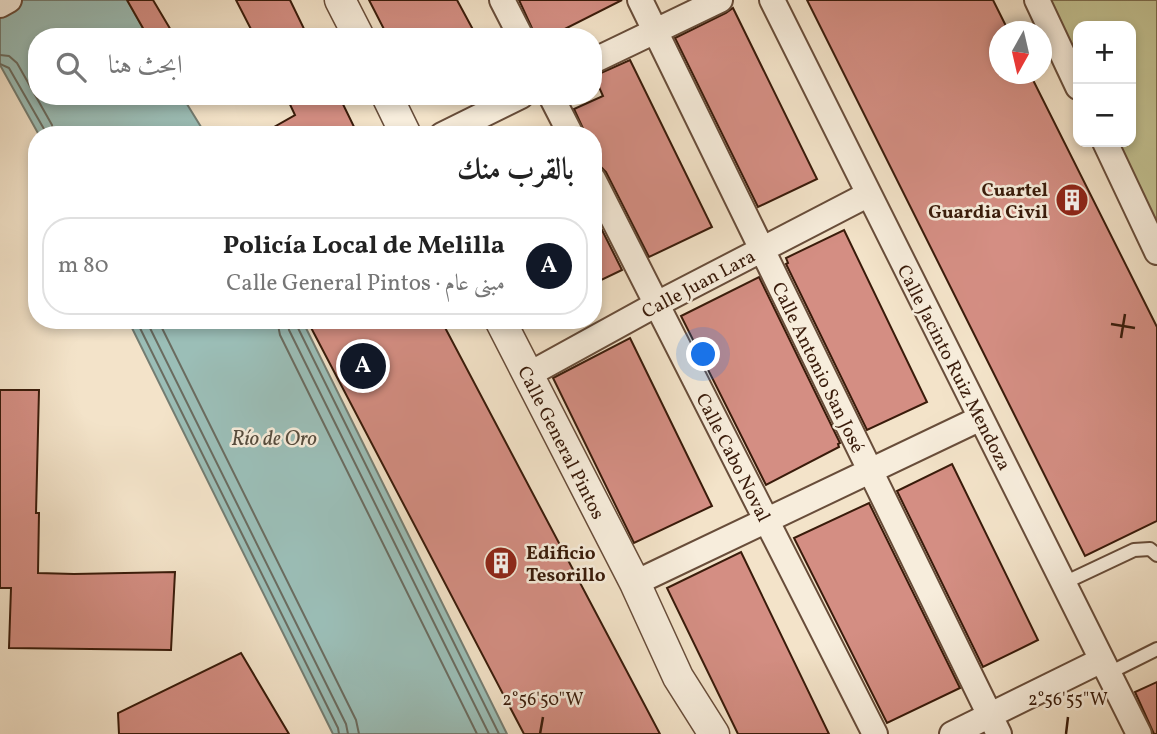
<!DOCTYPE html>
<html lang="ar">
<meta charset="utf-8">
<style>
:root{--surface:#fff;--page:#f6f6f6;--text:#222;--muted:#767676;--line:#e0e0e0;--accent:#111827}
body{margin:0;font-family:Vollkorn,Amiri,serif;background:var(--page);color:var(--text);direction:rtl}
.controls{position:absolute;right:21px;top:21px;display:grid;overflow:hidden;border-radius:14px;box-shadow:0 4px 10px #0003}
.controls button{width:63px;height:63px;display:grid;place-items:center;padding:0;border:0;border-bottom:2px solid var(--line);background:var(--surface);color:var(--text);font:35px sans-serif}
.compass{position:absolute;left:989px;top:21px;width:63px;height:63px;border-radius:50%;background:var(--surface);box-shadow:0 4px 10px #0003;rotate:188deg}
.you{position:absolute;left:704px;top:355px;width:24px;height:24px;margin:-18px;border:5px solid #fff;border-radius:50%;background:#1a73e8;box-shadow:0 0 0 10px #1a73e833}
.badge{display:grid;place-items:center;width:46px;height:46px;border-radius:50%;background:var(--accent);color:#fff;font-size:23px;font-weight:700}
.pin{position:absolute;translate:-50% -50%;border:4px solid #fff;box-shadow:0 2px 7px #0006}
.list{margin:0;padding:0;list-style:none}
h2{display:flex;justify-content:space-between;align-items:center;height:91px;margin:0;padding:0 28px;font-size:30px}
h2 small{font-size:23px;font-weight:400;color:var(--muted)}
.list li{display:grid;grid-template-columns:46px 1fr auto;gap:21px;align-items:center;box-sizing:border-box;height:98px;margin:0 14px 14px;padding:0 14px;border:2px solid var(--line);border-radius:28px}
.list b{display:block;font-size:26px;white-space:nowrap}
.list p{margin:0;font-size:23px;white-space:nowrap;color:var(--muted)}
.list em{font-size:23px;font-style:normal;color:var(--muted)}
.icon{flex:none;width:38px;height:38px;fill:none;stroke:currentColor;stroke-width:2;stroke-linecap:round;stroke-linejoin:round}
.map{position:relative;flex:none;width:1157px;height:734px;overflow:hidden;direction:ltr}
.search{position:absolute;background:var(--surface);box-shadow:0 4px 10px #0003;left:28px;top:28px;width:574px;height:77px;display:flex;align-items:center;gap:18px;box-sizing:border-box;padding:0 24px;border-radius:28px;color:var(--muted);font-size:26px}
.panel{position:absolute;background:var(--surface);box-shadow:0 4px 10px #0003;left:28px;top:126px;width:574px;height:203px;border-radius:28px;direction:rtl}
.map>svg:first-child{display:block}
.green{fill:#c2c191;stroke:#7e6e4e;stroke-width:2}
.water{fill:#9bbeb7;stroke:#747d72;stroke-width:2}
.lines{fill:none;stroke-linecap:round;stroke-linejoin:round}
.shore{stroke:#6a6c60;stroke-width:2}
.building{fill:#d48e83;stroke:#391b0a;stroke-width:2}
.service-casing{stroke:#684d3a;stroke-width:16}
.minor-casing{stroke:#684d3a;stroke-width:28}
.tertiary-casing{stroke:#684d3a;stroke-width:33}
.service{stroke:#f7eddc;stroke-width:12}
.minor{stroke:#f7eddc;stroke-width:24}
.tertiary{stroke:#f7eddc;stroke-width:30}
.ticks{fill:none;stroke:#391b0a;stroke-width:2.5}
.labels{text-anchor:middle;stroke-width:5;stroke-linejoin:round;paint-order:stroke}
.poi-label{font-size:19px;font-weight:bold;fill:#391b0a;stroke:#f7eddc;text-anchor:end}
.street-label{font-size:19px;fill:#391b0a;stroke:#f7eddc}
.water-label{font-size:21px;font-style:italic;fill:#564c3e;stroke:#f7eddc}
.ticks-label{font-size:18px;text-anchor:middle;fill:#391b0a;stroke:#f7eddc;stroke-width:5;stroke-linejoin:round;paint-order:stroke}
</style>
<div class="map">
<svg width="1157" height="734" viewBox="0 0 1157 734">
<rect width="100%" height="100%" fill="#f3e3c9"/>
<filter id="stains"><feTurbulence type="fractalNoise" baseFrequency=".00286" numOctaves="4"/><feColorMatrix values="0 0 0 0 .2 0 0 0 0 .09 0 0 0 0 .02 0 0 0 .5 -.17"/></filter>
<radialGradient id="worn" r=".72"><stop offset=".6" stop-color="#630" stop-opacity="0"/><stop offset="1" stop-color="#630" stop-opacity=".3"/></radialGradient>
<path class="green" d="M 1046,0 L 1157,0 L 1157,228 L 1115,142 L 1131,142 L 1131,26 L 1078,26 L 1078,67 Z"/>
<path class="water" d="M 0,0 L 127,0 L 148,37 L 37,37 L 37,96 L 182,96 L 206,135 L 39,135 L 0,65 Z
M 128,320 L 302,320 L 507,734 L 333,734 Z"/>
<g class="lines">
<path class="shore" d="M 0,55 L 9,56 L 17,63 L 52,125 L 53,135
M 0,64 L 9,68 L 44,129 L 45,135
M 136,320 L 338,728 L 339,734
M 146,320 L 346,724 L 348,734
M 158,320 L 356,720 L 359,734
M 277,320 L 280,335 L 477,734
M 287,320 L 289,330 L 489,734
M 296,320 L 297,326 L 499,734"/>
</g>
<path class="building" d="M 127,0 L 153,0 L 175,37 L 148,37 Z
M 236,0 L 290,0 L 308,37 L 255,37 Z
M 369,0 L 457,0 L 477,37 L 388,37 Z
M 519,0 L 622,0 L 549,37 L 536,37 Z
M 807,0 L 993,0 L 1009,32 L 999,32 L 999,74 L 1030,74 L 1157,327 L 1157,521 L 1085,556 Z
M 733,8 L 817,179 L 758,207 L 675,38 L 726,13 Z
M 630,60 L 712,227 L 649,257 L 606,172 L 600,166 L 593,164 L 593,135 L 586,135 L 574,109 L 603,96 L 594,76 Z
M 286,96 L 339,96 L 358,135 L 260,135 L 295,115 Z
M 593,212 L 622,270 L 593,284 Z
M 844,230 L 927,402 L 867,430 L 786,264 L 788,263 L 786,258 Z
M 759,277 L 840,443 L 838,444 L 839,447 L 766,485 L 681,316 Z
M 307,320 L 441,320 L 660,734 L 524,734 Z
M 630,338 L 712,506 L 634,543 L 553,378 Z
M 0,390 L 39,390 L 36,513 L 39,513 L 38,573 L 74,574 L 175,572 L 171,650 L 9,648 L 11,588 L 0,588 Z
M 952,464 L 1038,640 L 983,667 L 897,491 Z
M 869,503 L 960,688 L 887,723 L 794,538 Z
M 741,552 L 829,734 L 738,734 L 667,588 Z
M 241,653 L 289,734 L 119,734 L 118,713 Z
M 1157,682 L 1157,734 L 1154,734 L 1135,692 Z"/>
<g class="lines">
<defs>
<path id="service" d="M 1064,583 L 1134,550 L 1150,549 L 1157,555
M 1109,673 L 1157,649"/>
<path id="minor" d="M 502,0 L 521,37
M 640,0 L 999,734
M 772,0 L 1139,734
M 1037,0 L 1078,87
M 0,5 L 9,0
M 593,61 L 720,0
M 551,96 L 571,135
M 442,135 L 521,96
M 1105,142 L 1157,252
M 593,179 L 875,734
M 528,375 L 657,304 L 869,194
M 635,583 L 981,418
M 952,734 L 1102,660"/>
<path id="tertiary" d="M 340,0 L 359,37
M 387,96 L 406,135
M 500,320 L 635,583 L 678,677 L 714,734"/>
</defs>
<use href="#service" class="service-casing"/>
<use href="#minor" class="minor-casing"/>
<use href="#tertiary" class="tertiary-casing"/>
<use href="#service" class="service"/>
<use href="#minor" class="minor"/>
<use href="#tertiary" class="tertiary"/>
</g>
<path class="ticks" d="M 1111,324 L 1135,328M 1121,338 L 1125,314M 540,734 L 543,717M 1066,734 L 1068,717"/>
<defs>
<symbol id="building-disc" viewBox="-11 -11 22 22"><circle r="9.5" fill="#8f2418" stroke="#f7eddc"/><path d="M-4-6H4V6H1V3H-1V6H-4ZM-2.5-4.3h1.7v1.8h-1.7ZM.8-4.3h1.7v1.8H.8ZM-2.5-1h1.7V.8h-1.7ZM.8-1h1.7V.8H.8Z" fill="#fff"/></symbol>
</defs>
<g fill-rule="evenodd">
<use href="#building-disc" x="1053" y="181" width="38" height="38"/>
<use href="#building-disc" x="482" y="544" width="38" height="38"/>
</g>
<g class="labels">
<g class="poi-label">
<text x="1048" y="196">Cuartel<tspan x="1048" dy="22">Guardia Civil</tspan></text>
<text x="526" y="559" text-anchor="start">Edificio<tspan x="526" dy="22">Tesorillo</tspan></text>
</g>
<g class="street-label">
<text transform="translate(698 283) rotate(-28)" y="7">Calle Juan Lara</text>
<text transform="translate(819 367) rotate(64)" y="7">Calle Antonio San José</text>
<text transform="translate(955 367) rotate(63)" y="7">Calle Jacinto Ruiz Mendoza</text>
<text transform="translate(562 442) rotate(63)" y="7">Calle General Pintos</text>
<text transform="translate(734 457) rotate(63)" y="7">Calle Cabo Noval</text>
</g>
<g class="water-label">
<text x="274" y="445">Río de Oro</text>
</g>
</g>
<g class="ticks-label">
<text x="543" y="705">2°56'50"W</text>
<text x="1068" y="705">2°56'55"W</text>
</g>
<rect width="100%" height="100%" filter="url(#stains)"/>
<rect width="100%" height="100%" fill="url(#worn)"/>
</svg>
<div class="controls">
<button>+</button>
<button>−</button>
</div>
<svg class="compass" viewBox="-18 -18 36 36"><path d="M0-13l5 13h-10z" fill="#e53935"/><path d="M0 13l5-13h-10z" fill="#767676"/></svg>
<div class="you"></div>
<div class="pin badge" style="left:363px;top:366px">A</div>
<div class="search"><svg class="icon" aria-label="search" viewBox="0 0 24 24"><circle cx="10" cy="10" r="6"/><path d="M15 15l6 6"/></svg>ابحث هنا</div>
<section class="panel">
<h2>بالقرب منك<small></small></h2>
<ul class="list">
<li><span class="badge">A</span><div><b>Policía Local de Melilla</b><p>مبنى عام · Calle General Pintos</p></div><em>80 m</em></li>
</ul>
</section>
</div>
